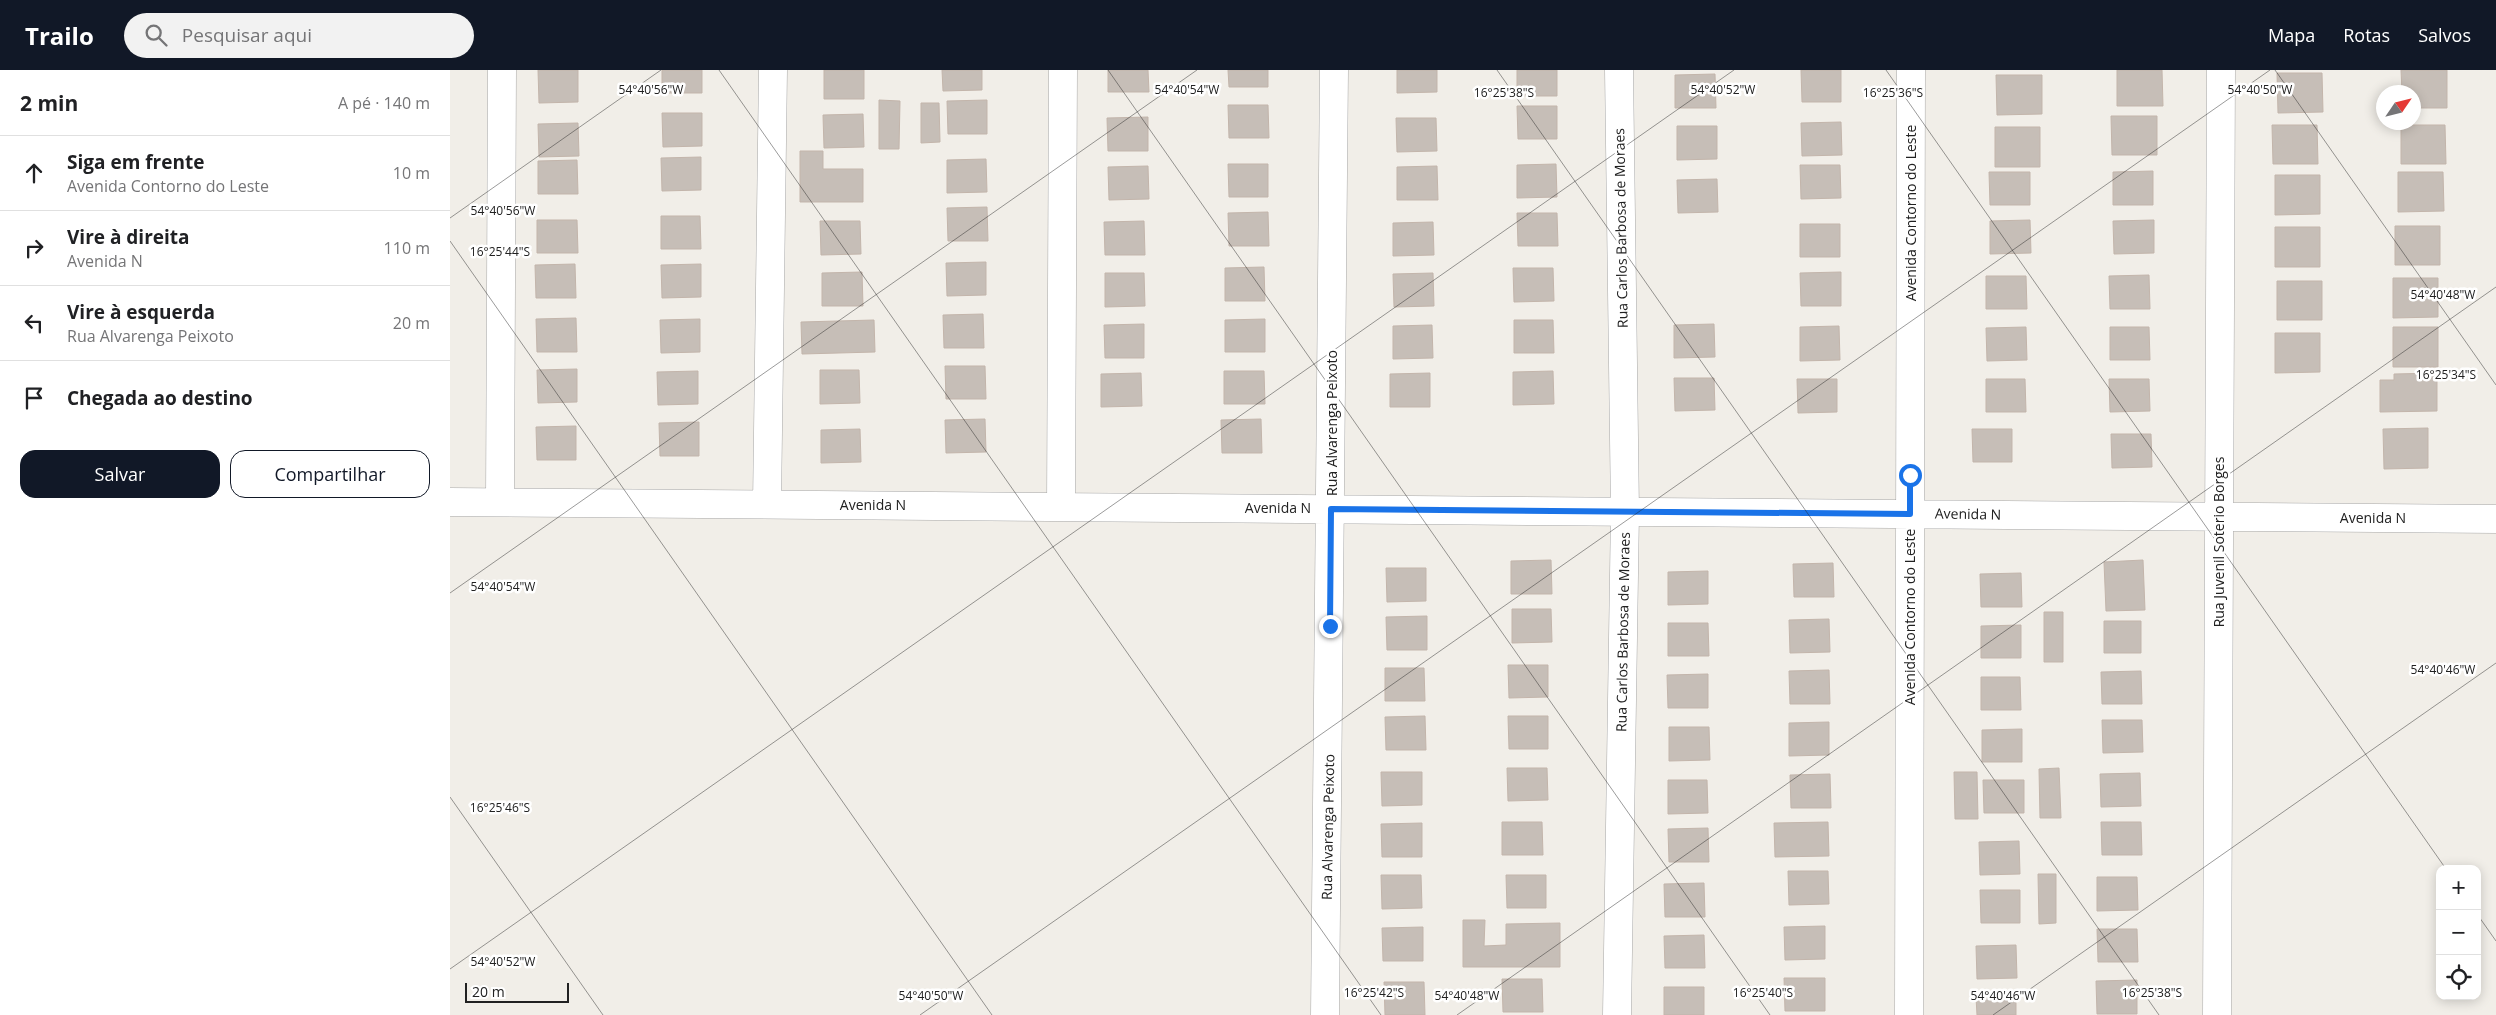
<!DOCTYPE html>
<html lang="pt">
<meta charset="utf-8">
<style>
:root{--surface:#fff;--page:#f2f2f2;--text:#202124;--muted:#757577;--line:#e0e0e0;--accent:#111827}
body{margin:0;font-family:"Open Sans",sans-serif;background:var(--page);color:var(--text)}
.controls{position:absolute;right:15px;bottom:15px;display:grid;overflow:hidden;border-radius:10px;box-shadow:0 2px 12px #0003}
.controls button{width:45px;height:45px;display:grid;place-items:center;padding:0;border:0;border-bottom:1px solid var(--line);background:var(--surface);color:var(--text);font:25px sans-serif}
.compass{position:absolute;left:1926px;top:15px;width:45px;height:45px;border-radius:50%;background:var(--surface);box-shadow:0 2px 12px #0003;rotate:55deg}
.scale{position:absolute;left:15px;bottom:12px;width:104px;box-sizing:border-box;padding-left:5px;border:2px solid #212121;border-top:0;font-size:14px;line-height:18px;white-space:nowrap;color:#212121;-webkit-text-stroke:4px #fff;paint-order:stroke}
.stop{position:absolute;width:15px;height:15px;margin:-11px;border:4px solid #1a73e8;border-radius:50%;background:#fff}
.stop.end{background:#1a73e8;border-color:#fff;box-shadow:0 1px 5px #0008}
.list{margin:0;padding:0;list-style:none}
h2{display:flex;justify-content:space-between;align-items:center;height:65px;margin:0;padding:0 20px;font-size:21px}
h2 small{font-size:16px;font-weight:400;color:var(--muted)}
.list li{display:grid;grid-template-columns:32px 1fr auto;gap:15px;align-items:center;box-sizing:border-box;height:75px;padding:0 20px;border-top:1px solid var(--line)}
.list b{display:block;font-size:19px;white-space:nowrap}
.list p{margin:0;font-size:16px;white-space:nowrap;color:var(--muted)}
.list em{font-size:16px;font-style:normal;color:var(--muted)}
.actions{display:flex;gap:10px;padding:15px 20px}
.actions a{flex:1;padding:11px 0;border:1px solid var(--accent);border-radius:15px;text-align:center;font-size:18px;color:var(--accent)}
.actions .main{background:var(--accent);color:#fff}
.icon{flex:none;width:28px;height:28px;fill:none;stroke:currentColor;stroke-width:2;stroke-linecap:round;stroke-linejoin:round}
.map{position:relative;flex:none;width:2046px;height:945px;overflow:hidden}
header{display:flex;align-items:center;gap:30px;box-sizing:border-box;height:70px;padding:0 25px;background:var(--accent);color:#fff}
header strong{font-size:24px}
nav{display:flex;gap:28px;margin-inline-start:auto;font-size:18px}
.search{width:350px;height:45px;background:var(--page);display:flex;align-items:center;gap:12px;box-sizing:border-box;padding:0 18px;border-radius:28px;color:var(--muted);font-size:19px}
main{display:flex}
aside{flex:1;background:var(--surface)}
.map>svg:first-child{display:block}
.building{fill:#c6beb7;stroke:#c3b5ab}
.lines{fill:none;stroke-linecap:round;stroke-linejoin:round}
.minor-casing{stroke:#a8a8a8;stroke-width:29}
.minor{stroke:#fff;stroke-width:28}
.route{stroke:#1a73e8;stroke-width:6}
.ticks{fill:none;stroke:#212121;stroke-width:1;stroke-opacity:0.45}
.labels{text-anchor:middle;stroke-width:5;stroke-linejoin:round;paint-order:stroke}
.street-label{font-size:14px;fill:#212121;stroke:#fff}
.ticks-label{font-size:12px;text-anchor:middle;fill:#212121;stroke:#fff;stroke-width:5;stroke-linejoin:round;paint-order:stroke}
</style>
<header>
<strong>Trailo</strong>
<div class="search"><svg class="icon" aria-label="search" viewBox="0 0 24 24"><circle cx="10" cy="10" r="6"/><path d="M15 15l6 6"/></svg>Pesquisar aqui</div>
<nav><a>Mapa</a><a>Rotas</a><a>Salvos</a></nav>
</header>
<main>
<aside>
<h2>2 min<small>A pé · 140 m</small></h2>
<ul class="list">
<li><svg class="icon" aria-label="ahead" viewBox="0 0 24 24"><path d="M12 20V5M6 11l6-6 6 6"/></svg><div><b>Siga em frente</b><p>Avenida Contorno do Leste</p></div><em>10 m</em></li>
<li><svg class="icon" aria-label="right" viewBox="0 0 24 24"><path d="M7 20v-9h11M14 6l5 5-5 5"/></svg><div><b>Vire à direita</b><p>Avenida N</p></div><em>110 m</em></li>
<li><svg class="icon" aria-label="left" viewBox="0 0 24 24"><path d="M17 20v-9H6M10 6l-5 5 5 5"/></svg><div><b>Vire à esquerda</b><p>Rua Alvarenga Peixoto</p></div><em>20 m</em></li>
<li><svg class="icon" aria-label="arrive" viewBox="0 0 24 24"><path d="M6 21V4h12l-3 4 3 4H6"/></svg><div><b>Chegada ao destino</b></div></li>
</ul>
<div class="actions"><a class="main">Salvar</a><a>Compartilhar</a></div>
</aside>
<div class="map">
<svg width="2046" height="945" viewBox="0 0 2046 945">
<rect width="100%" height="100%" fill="#f1eee8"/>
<path class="building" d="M 88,0 L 128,0 L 128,32 L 89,33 Z
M 212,0 L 252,0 L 252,23 L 212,23 Z
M 374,0 L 414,0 L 414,29 L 374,29 Z
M 492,0 L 532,0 L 532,20 L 493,21 Z
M 658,0 L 698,0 L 699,22 L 658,22 Z
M 778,0 L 818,0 L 818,17 L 779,17 Z
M 947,0 L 987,0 L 987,22 L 947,23 Z
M 1067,0 L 1107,0 L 1107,26 L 1067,26 Z
M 1351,0 L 1391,0 L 1391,32 L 1352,32 Z
M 1667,0 L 1712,0 L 1713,36 L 1667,36 Z
M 1951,0 L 1997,0 L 1997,38 L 1964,38 L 1964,22 L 1952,22 Z
M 1827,3 L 1872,3 L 1873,42 L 1828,43 Z
M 1265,4 L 1266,38 L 1225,38 L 1225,5 Z
M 1546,5 L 1592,5 L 1592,44 L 1547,45 Z
M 429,30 L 450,31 L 449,79 L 429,79 Z
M 537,30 L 537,64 L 498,64 L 497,31 Z
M 471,33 L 489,33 L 490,72 L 471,73 Z
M 778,35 L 818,35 L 819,68 L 779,68 Z
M 1067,36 L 1107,36 L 1107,69 L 1068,69 Z
M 212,43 L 252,43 L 252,76 L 213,77 Z
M 413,44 L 414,77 L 374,78 L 373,45 Z
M 1661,46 L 1707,46 L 1707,85 L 1662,85 Z
M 698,47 L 698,81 L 658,81 L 657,48 Z
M 946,48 L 986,48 L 987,81 L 947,82 Z
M 1391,52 L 1392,85 L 1352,86 L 1351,53 Z
M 128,53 L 129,86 L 89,87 L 88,54 Z
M 1822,55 L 1867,55 L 1868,94 L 1823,94 Z
M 1951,55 L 1995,55 L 1996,94 L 1951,94 Z
M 1227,56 L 1267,56 L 1267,89 L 1227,90 Z
M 1545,57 L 1590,57 L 1590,97 L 1545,97 Z
M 350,81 L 373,81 L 373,99 L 413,99 L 413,132 L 350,132 Z
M 251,87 L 251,120 L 212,121 L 211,88 Z
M 536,89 L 537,122 L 497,123 L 497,90 Z
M 127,90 L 128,124 L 88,124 L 88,91 Z
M 778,94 L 818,94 L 818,127 L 779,127 Z
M 1106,94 L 1107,127 L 1067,128 L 1067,95 Z
M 1350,95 L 1390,95 L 1391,128 L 1351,129 Z
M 698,96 L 699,129 L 659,130 L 658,97 Z
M 987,96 L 988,130 L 947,130 L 947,97 Z
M 1703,101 L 1703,135 L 1663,135 L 1663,102 Z
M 1539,102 L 1580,102 L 1580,135 L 1540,135 Z
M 1948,102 L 1993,102 L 1994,141 L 1948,142 Z
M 1825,105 L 1870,105 L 1870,144 L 1825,145 Z
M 1267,109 L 1268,142 L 1228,143 L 1227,110 Z
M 537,137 L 538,171 L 498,171 L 497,138 Z
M 818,142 L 819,176 L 779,176 L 778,143 Z
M 1067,143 L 1107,143 L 1108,176 L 1068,176 Z
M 211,146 L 250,146 L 251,179 L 211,179 Z
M 87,150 L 127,150 L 128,183 L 87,183 Z
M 1580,150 L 1581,183 L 1540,184 L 1540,151 Z
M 1704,150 L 1704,183 L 1664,184 L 1663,151 Z
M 370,151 L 410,151 L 411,184 L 371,185 Z
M 694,151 L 695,185 L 655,185 L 654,152 Z
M 983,152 L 984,185 L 943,186 L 943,153 Z
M 1350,154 L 1390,154 L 1390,187 L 1350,187 Z
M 1945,156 L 1990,156 L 1990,195 L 1945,195 Z
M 1825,157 L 1870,157 L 1870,197 L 1825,197 Z
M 536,192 L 536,225 L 497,226 L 496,193 Z
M 125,194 L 126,228 L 86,228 L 85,195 Z
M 251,194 L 251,227 L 212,228 L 211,195 Z
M 814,197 L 815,231 L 775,231 L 775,198 Z
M 1063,198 L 1103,198 L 1104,231 L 1064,232 Z
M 412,202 L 413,236 L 372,236 L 372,203 Z
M 1391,202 L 1391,236 L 1351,236 L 1350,203 Z
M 655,203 L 694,203 L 695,236 L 655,237 Z
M 983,203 L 984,236 L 944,237 L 943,204 Z
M 1699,205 L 1700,239 L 1660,239 L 1659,206 Z
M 1536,206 L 1576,206 L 1577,239 L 1536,239 Z
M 1943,208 L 1988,208 L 1988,247 L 1943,248 Z
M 1827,211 L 1872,211 L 1872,250 L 1827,250 Z
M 533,244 L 534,278 L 494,278 L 493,245 Z
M 126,248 L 127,282 L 87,282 L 86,249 Z
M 250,249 L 250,282 L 211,283 L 210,250 Z
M 815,249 L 815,282 L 775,282 L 775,250 Z
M 424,250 L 425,282 L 352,284 L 351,252 Z
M 1064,250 L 1103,250 L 1104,283 L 1064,283 Z
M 694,254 L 694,288 L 655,288 L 654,255 Z
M 1264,254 L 1265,287 L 1224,288 L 1224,255 Z
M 982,255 L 983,288 L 943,289 L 943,256 Z
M 1389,256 L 1390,290 L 1350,291 L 1350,257 Z
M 1576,257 L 1577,290 L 1537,291 L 1536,258 Z
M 1660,257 L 1699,257 L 1700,290 L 1660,290 Z
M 1943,257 L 1988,257 L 1988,297 L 1943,297 Z
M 1825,263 L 1870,263 L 1870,302 L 1825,303 Z
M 495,296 L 535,296 L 536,329 L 496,329 Z
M 127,299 L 127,332 L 88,333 L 87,300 Z
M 370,300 L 409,300 L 410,333 L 370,334 Z
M 248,301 L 248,334 L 208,335 L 207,302 Z
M 774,301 L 814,301 L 815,334 L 774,334 Z
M 1103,301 L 1104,334 L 1063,335 L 1063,302 Z
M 691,303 L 692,336 L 651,337 L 651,304 Z
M 980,303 L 980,337 L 940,337 L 940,304 Z
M 1987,303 L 1987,341 L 1930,342 L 1930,310 L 1944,310 L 1944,304 Z
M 1224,308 L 1264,308 L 1265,340 L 1225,341 Z
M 1347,309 L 1387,309 L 1387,342 L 1348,343 Z
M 1536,309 L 1575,309 L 1576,342 L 1536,342 Z
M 1659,309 L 1699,309 L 1700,341 L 1660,342 Z
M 535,349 L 536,382 L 496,383 L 495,350 Z
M 811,349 L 812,383 L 772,383 L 771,350 Z
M 249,352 L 249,386 L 210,386 L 209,353 Z
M 126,356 L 126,390 L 87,390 L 86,357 Z
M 1978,358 L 1978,398 L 1934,399 L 1933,359 Z
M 410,359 L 411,392 L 371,393 L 371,360 Z
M 1522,359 L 1562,359 L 1562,392 L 1523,392 Z
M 1661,364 L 1701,364 L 1702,397 L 1662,398 Z
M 1101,490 L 1102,524 L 1061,524 L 1061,491 Z
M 1693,490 L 1695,540 L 1656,541 L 1654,492 Z
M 1383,493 L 1384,527 L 1344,527 L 1343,494 Z
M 936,498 L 976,498 L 976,531 L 937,532 Z
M 1258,501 L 1258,534 L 1218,535 L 1218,502 Z
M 1571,503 L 1572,537 L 1531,537 L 1530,504 Z
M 1062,539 L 1101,539 L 1102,572 L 1062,573 Z
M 1594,542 L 1613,542 L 1613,592 L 1594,592 Z
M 977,546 L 977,580 L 937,580 L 936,547 Z
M 1379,549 L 1380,582 L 1340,583 L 1339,550 Z
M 1654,551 L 1691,551 L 1691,583 L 1654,583 Z
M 1218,553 L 1258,553 L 1259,586 L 1218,586 Z
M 1571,555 L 1571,588 L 1531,588 L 1531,556 Z
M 1058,595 L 1098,595 L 1098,627 L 1059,628 Z
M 935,598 L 974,598 L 975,631 L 935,631 Z
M 1379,600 L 1380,634 L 1340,634 L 1339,601 Z
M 1691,601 L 1692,634 L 1652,634 L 1651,602 Z
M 1258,604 L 1258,638 L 1218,638 L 1217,605 Z
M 1531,607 L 1570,607 L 1571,640 L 1531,640 Z
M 975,646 L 976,680 L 936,680 L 935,647 Z
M 1058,646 L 1098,646 L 1098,679 L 1059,679 Z
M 1652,650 L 1692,650 L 1693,682 L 1653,683 Z
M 1379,652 L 1379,685 L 1339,686 L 1339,653 Z
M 1219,657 L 1259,657 L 1260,690 L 1219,691 Z
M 1572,659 L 1572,692 L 1532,692 L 1532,660 Z
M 1057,698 L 1097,698 L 1098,730 L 1058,731 Z
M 1609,698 L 1611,748 L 1590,748 L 1589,699 Z
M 931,702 L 972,702 L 972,735 L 932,736 Z
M 1504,702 L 1527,702 L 1528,749 L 1505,749 Z
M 1690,703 L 1691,736 L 1651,737 L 1650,704 Z
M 1380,704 L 1381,738 L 1341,738 L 1340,705 Z
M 1218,710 L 1257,710 L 1258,743 L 1218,744 Z
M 1533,710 L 1574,710 L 1574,743 L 1534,743 Z
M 1052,752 L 1092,752 L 1093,785 L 1052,785 Z
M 1378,752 L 1379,786 L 1325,787 L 1324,753 Z
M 1651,752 L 1691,752 L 1692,785 L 1652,785 Z
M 972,753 L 972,787 L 932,787 L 931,754 Z
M 1258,758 L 1259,792 L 1219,792 L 1218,759 Z
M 1569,771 L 1570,804 L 1530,805 L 1529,772 Z
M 1338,801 L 1378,801 L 1379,834 L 1339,835 Z
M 1588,804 L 1606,804 L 1606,853 L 1589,854 Z
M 931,805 L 971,805 L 972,838 L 932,839 Z
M 1056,805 L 1096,805 L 1096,838 L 1057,838 Z
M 1647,807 L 1687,807 L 1688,840 L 1647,841 Z
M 1254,813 L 1255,847 L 1215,847 L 1214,814 Z
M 1530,820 L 1570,820 L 1570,853 L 1531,853 Z
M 1013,850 L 1035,850 L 1034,876 L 1056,875 L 1056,854 L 1110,853 L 1110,897 L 1013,897 Z
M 1375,856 L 1375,889 L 1335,890 L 1334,857 Z
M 973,857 L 973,891 L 933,891 L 932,858 Z
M 1647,859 L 1687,859 L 1688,892 L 1648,892 Z
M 1254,865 L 1255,898 L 1215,898 L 1214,866 Z
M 1566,875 L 1567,908 L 1527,909 L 1526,876 Z
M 1334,908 L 1375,908 L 1375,941 L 1335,941 Z
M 1052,909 L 1092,909 L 1093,942 L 1053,942 Z
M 1687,910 L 1687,944 L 1647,944 L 1646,911 Z
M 934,912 L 974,912 L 975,945 L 935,945 Z
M 1214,917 L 1254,917 L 1254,945 L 1214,945 Z
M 1566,926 L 1566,945 L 1527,945 L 1526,927 Z"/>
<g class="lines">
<defs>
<path id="minor" d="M 0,432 L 2046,449
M 50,432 L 52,0
M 317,434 L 323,0
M 611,437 L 613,0
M 875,945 L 884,0
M 1167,945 L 1175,442 L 1169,0
M 1459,945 L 1461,0
M 1767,945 L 1771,0"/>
</defs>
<use href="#minor" class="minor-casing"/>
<use href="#minor" class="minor"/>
</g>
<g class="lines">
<path class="route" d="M 880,556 L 881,439 L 1460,444 L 1460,405"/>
</g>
<path class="ticks" d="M 269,0 L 931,945M 658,0 L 1320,945M 1047,0 L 1709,945M 1436,0 L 1996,799M 1825,0 L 2046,315M 0,148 L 211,0M 0,171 L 542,945M 0,523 L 747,0M 0,727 L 153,945M 2027,844 L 2046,871M 0,899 L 1284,0M 470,945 L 1820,0M 1007,945 L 2046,217M 1543,945 L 2046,593"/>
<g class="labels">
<g class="street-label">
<text transform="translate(1461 143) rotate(-90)" y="5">Avenida Contorno do Leste</text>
<text transform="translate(1171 158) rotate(-91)" y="5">Rua Carlos Barbosa de Moraes</text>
<text transform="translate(882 353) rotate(-90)" y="5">Rua Alvarenga Peixoto</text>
<text x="423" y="440">Avenida N</text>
<text x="828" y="443">Avenida N</text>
<text transform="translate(1518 444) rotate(1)" y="5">Avenida N</text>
<text x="1923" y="453">Avenida N</text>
<text transform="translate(1769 472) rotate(-90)" y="5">Rua Juvenil Soterio Borges</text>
<text transform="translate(1460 547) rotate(-90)" y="5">Avenida Contorno do Leste</text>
<text transform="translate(1173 562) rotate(-89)" y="5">Rua Carlos Barbosa de Moraes</text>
<text transform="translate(878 757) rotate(-89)" y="5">Rua Alvarenga Peixoto</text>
</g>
</g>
<g class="ticks-label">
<text x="201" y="24">54°40'56"W</text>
<text x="737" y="24">54°40'54"W</text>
<text x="1273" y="24">54°40'52"W</text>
<text x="1810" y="24">54°40'50"W</text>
<text x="1054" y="27">16°25'38"S</text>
<text x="1443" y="27">16°25'36"S</text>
<text x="53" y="145">54°40'56"W</text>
<text x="50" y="186">16°25'44"S</text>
<text x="1993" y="229">54°40'48"W</text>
<text x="1996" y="309">16°25'34"S</text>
<text x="53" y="521">54°40'54"W</text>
<text x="1993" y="604">54°40'46"W</text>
<text x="50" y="742">16°25'46"S</text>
<text x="53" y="896">54°40'52"W</text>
<text x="924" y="927">16°25'42"S</text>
<text x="1313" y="927">16°25'40"S</text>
<text x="1702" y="927">16°25'38"S</text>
<text x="481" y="930">54°40'50"W</text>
<text x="1017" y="930">54°40'48"W</text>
<text x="1553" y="930">54°40'46"W</text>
</g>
</svg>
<div class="controls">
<button>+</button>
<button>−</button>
<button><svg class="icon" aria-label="locate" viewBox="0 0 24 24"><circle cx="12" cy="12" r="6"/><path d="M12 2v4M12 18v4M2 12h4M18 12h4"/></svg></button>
</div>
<svg class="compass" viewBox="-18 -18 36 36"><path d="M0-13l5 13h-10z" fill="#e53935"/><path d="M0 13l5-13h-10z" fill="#757577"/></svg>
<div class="scale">20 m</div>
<div class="stop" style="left:1460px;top:405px"></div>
<div class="stop end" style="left:880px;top:556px"></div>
</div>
</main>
